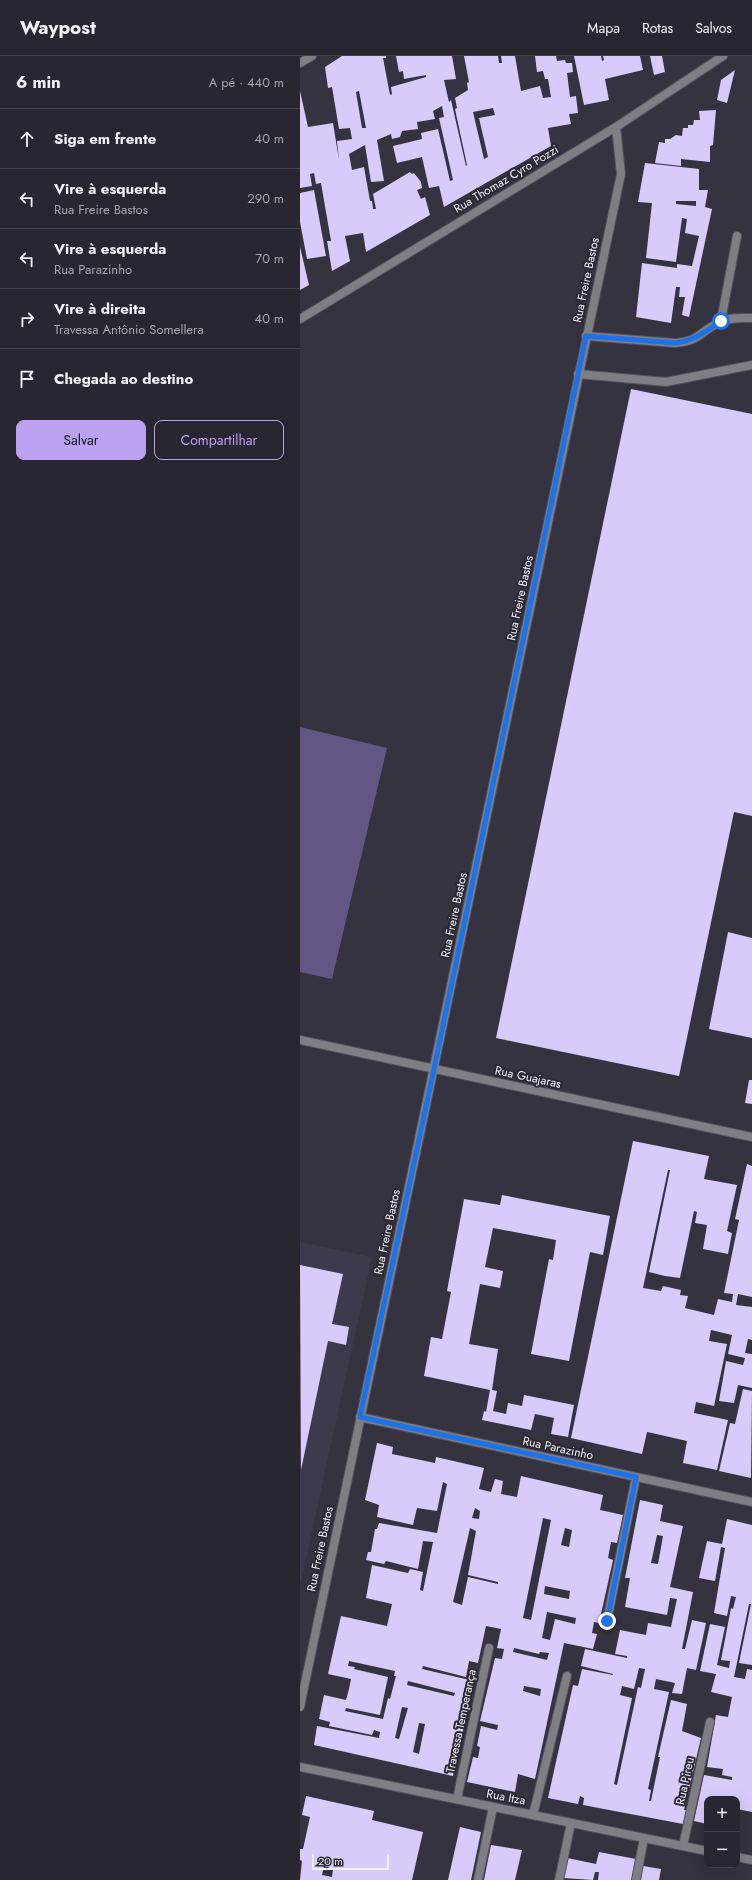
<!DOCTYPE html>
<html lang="pt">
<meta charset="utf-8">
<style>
:root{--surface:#282630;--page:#302e38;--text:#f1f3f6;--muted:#a5a5ab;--line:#44434c;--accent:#bca0f2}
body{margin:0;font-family:Jost,sans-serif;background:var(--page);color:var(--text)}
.controls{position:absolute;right:12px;bottom:12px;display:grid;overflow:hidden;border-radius:8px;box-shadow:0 4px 16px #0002}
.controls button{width:36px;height:36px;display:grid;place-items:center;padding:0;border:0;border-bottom:1px solid var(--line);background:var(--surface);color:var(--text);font:20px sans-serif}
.scale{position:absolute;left:12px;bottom:10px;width:77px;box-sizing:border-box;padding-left:4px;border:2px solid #f1eff8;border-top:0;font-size:11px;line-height:14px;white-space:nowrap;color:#f1eff8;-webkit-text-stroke:3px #2c2935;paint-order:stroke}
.stop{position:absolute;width:12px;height:12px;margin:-9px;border:3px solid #1a73e8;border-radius:50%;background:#fff}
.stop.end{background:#1a73e8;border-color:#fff;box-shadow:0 1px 4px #0008}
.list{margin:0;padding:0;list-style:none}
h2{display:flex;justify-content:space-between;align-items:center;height:52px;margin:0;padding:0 16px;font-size:17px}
h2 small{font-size:13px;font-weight:400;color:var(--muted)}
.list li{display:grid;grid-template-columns:26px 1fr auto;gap:12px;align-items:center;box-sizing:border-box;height:60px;padding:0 16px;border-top:1px solid var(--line)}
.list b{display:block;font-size:15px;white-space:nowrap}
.list p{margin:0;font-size:13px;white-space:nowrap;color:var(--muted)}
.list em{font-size:13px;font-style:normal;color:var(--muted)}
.actions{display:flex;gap:8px;padding:12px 16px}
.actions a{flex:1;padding:9px 0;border:1px solid var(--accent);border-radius:8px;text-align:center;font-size:14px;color:var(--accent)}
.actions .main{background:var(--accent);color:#111}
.icon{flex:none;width:22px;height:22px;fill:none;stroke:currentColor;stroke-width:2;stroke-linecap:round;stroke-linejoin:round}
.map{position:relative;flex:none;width:452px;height:1824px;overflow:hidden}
header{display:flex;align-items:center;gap:24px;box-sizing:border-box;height:56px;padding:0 20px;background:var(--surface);border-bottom:1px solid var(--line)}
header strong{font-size:19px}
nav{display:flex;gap:22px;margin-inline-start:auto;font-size:14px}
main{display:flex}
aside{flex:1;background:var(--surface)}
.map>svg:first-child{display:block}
.built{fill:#3e394c}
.green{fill:#635584}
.building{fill:#d8cbfc;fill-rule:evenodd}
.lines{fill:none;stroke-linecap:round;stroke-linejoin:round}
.service-casing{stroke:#54515d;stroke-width:10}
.minor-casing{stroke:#54515d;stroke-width:10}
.service{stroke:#7f7e85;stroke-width:8}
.minor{stroke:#7f7e85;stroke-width:8}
.route{stroke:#1a73e8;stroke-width:5}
.labels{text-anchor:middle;stroke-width:4;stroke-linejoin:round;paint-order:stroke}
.street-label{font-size:12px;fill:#f1eff8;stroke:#2c2935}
</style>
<header>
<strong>Waypost</strong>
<nav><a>Mapa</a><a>Rotas</a><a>Salvos</a></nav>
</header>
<main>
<aside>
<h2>6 min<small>A pé · 440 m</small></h2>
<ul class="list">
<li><svg class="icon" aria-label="ahead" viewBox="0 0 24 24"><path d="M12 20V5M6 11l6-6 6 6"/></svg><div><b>Siga em frente</b></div><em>40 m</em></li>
<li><svg class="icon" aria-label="left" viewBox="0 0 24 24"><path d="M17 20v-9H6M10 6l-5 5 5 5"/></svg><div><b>Vire à esquerda</b><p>Rua Freire Bastos</p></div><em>290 m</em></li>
<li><svg class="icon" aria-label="left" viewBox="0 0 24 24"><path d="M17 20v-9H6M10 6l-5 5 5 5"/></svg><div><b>Vire à esquerda</b><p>Rua Parazinho</p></div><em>70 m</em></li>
<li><svg class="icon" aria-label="right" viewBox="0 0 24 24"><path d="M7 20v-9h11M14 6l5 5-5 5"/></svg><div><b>Vire à direita</b><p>Travessa Antônio Somellera</p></div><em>40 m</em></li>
<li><svg class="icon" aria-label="arrive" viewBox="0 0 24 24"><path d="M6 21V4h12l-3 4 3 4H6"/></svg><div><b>Chegada ao destino</b></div></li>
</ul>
<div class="actions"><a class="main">Salvar</a><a>Compartilhar</a></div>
</aside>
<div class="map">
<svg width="452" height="1824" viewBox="0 0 452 1824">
<rect width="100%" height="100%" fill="#363340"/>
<path class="built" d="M 0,1186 L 72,1201 L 0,1530 Z"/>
<path class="green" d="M 0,671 L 87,692 L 32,923 L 0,916 Z"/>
<path class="building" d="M 42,0 L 86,0 L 86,2 L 83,2 L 90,39 L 92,38 L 91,31 L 126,21 L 126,19 L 104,23 L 103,15 L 99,16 L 96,0 L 152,0 L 156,23 L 144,24 L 149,46 L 151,44 L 166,110 L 167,109 L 155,53 L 157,52 L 155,42 L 168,34 L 167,27 L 169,26 L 164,0 L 198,0 L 199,7 L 202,7 L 201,0 L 215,0 L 221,35 L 240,30 L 243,42 L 251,41 L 248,23 L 245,23 L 243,15 L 237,16 L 235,0 L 256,0 L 257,5 L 265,4 L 266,7 L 272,7 L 273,16 L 267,17 L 270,41 L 276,40 L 278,57 L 269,58 L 271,68 L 248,72 L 251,90 L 144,151 L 139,130 L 129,132 L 122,101 L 97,107 L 93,90 L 122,83 L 121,77 L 138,73 L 150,125 L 153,124 L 139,62 L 144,61 L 142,50 L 133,55 L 135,63 L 117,66 L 118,73 L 102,75 L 100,81 L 92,83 L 91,78 L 77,84 L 84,125 L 71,126 L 65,89 L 49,98 L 52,114 L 64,111 L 70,145 L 72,145 L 73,153 L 76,153 L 73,138 L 110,116 L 112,118 L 114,117 L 121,126 L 122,132 L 117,134 L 121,143 L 125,141 L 130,159 L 66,196 L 63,177 L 45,180 L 50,205 L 32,215 L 27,185 L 31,185 L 21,127 L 16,128 L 14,117 L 10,118 L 12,130 L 0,132 L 0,35 L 8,71 L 33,67 L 39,104 L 37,85 L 52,83 L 50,72 L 39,73 L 32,31 L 28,32 L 25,11 ZM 59,35 L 66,72 L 62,72 L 56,36 ZM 193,52 L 195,59 L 179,62 L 188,101 L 184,103 L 173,56 Z
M 274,0 L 301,0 L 302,5 L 304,4 L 303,0 L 340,0 L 343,14 L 305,23 L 309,44 L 284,49 Z
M 350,0 L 362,0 L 365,16 L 354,19 Z
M 435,14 L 427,47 L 417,44 L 421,24 Z
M 416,54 L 413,89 L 410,90 L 410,106 L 381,103 L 381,110 L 355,107 L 359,86 L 365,87 L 365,83 L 370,83 L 376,79 L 382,80 L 383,72 L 388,72 L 388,69 L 393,69 L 394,64 L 400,64 L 399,55 Z
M 345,107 L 399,113 L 399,134 L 408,134 L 405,151 L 412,153 L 389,261 L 382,259 L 385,241 L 379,241 L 380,231 L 376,231 L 371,267 L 336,261 L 342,207 L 377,212 L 377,208 L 392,210 L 399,180 L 385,177 L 387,163 L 382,162 L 376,206 L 346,202 L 352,147 L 338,146 ZM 376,145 L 396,145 L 396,150 L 376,148 Z
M 14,134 L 26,200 L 7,203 L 0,166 L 0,137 Z
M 0,191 L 9,229 L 0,234 Z
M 331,333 L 452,358 L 452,760 L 434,756 L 379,1020 L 196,982 Z
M 428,876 L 452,882 L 452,982 L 409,973 Z
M 449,1024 L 452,1024 L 452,1048 L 445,1047 Z
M 333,1085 L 409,1100 L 404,1123 L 437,1129 L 427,1175 L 432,1177 L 428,1198 L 403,1193 L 407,1169 L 395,1167 L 397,1156 L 394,1155 L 380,1222 L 365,1220 L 349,1216 L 370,1114 L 368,1114 L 343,1232 L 361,1235 L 363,1230 L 381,1234 L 380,1239 L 388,1240 L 385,1252 L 414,1259 L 418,1243 L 432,1246 L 433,1238 L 424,1237 L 439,1164 L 435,1163 L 447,1108 L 452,1110 L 452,1241 L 438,1238 L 436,1249 L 452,1251 L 452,1284 L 448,1283 L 445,1297 L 452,1298 L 452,1332 L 438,1329 L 434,1347 L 419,1345 L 426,1305 L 443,1309 L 445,1302 L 428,1298 L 432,1279 L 411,1274 L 409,1285 L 427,1288 L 414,1350 L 396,1346 L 394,1357 L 428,1364 L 417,1414 L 383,1407 L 387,1385 L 352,1377 L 347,1376 L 342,1398 L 271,1382 Z
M 202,1139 L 310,1160 L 303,1199 L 290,1196 L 269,1305 L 231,1298 L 249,1203 L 253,1204 L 256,1184 L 193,1172 L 185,1211 L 203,1215 L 200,1232 L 180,1228 L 169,1288 L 198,1293 L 192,1334 L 197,1335 L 193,1355 L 206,1358 L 208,1347 L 222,1350 L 224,1339 L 274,1349 L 268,1381 L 251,1378 L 254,1362 L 235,1358 L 231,1374 L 182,1364 L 184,1355 L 186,1356 L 190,1334 L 124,1320 L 131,1281 L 142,1283 L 151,1236 L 147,1235 L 164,1143 L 200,1149 Z
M 0,1209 L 43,1218 L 32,1268 L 49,1271 L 46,1289 L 28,1285 L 1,1414 Z
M 443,1333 L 452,1335 L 451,1422 L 419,1415 L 430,1367 L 435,1368 Z
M 77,1387 L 93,1391 L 92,1398 L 135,1407 L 136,1401 L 184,1412 L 179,1433 L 191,1436 L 195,1423 L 203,1425 L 201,1438 L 217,1441 L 221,1420 L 303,1439 L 300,1454 L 323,1459 L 317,1487 L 311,1486 L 308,1502 L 313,1504 L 299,1567 L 294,1566 L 292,1577 L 297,1578 L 293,1593 L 264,1587 L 235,1723 L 218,1718 L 215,1736 L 167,1726 L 173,1701 L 178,1702 L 180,1691 L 177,1690 L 181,1670 L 197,1674 L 198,1669 L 180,1665 L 195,1602 L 202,1603 L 204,1593 L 197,1592 L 201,1573 L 186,1570 L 178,1607 L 169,1605 L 166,1621 L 123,1610 L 122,1613 L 174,1625 L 153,1720 L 14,1689 L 17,1670 L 79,1682 L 80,1676 L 74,1674 L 72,1679 L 29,1670 L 30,1666 L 19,1663 L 24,1639 L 46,1644 L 49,1633 L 51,1623 L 28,1618 L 41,1560 L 87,1570 L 92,1548 L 66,1542 L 72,1509 L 108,1517 L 110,1513 L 123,1516 L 120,1534 L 123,1535 L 133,1486 L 123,1485 L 118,1513 L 86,1505 L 84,1508 L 66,1504 L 68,1496 L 71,1496 L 75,1473 L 77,1473 L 79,1467 L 137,1477 L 147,1428 L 143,1426 L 137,1455 L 117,1452 L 113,1469 L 77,1461 L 79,1449 L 65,1444 ZM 175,1452 L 180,1455 L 179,1463 L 172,1462 ZM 243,1462 L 251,1464 L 231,1564 L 223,1562 ZM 170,1472 L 176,1475 L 168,1519 L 198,1526 L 198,1528 L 168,1521 L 162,1549 L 153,1546 ZM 265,1472 L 272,1474 L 269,1491 L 261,1489 ZM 245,1530 L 270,1535 L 269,1543 L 244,1538 ZM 247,1556 L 276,1562 L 275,1568 L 255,1563 L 250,1584 L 242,1582 ZM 214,1592 L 239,1598 L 240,1596 L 249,1597 L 247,1604 L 213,1596 ZM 49,1605 L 95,1615 L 94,1620 L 96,1620 L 90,1643 L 88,1642 L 83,1663 L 45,1655 L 46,1652 L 80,1659 L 88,1621 L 54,1613 L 55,1611 L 48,1610 ZM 108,1625 L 155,1637 L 154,1640 L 107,1629 ZM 224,1630 L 241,1633 L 240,1640 L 223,1635 ZM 102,1651 L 108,1652 L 99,1683 L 95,1682 ZM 119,1667 L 125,1668 L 119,1698 L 113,1696 Z
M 340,1444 L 363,1449 L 360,1465 L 383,1470 L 370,1531 L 393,1536 L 382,1593 L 385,1593 L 392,1564 L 406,1567 L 396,1614 L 387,1612 L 382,1638 L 372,1637 L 375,1627 L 356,1623 L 354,1633 L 369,1636 L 348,1733 L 351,1734 L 349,1745 L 351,1745 L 360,1701 L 358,1701 L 371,1644 L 387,1648 L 382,1675 L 401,1682 L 384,1754 L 386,1754 L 383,1768 L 283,1749 L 284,1742 L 280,1740 L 278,1748 L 248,1742 L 273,1629 L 278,1630 L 282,1613 L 313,1619 L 313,1618 L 281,1610 L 285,1593 L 327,1602 L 327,1600 L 315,1598 L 320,1574 L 346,1579 L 348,1567 L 371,1571 L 377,1543 L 370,1542 L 367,1559 L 325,1551 L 330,1522 L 325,1522 ZM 357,1479 L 363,1480 L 358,1508 L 351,1507 ZM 339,1612 L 345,1613 L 341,1632 L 338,1631 L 317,1729 L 314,1728 L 332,1642 L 320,1639 L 322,1630 L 334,1633 Z
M 427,1463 L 452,1469 L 452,1609 L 439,1607 L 451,1548 L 449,1548 L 434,1621 L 445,1623 L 447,1613 L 452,1614 L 452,1756 L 437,1753 L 437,1743 L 407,1743 L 407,1768 L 394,1765 L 404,1719 L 432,1724 L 432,1721 L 422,1719 L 423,1713 L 407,1711 L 416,1659 L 428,1661 L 432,1641 L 411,1636 L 416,1618 L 400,1615 L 410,1568 L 425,1571 L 417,1609 L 429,1612 L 430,1605 L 421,1604 L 431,1552 L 433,1553 L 436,1541 L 431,1540 L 427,1560 L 414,1557 L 425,1492 L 421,1491 L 415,1525 L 399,1522 L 407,1485 L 422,1488 Z
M 6,1740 L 74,1755 L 72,1764 L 123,1776 L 112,1824 L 0,1824 L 2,1805 L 0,1804 L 0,1793 L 3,1793 L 10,1761 L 2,1759 ZM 24,1810 L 33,1813 L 32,1821 L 22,1819 Z
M 160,1771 L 181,1776 L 171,1824 L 148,1824 Z
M 191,1789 L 222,1794 L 215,1824 L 184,1824 Z
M 299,1796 L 336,1803 L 332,1824 L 298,1824 L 299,1816 L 295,1816 L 293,1824 L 263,1822 L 267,1802 L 296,1808 Z
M 343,1810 L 361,1813 L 359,1824 L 340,1824 Z"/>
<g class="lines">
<defs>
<path id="service" d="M 421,265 L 437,180
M 286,280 L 375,287 C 401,285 400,275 420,266 C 430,261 442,262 452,262
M 278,318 L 366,326 L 452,309
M 178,1824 L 193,1751
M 259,1824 L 271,1767
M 336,1824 L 344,1782"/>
<path id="minor" d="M 0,7 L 12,0
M 0,263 L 316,71 L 423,0
M 0,984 L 452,1081
M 60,1361 L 452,1446
M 307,1565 L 336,1421
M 0,1651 L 321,118 L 316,71
M 0,1711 L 407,1795
M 157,1743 L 189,1592
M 233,1759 L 267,1620
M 383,1790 L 410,1666
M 437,1801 L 452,1804"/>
</defs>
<use href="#service" class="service-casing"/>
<use href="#minor" class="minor-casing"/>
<use href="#service" class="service"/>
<use href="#minor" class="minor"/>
</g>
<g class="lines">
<path class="route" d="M 307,1565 L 336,1421 L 60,1361 L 134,1013 L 286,280 L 375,287 C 394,285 405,276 421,265"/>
</g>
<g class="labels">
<g class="street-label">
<text transform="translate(206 123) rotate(-31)" y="4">Rua Thomaz Cyro Pozzi</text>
<text transform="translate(286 224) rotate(-78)" y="4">Rua Freire Bastos</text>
<text transform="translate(220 542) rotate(-78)" y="4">Rua Freire Bastos</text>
<text transform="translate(154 859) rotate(-78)" y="4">Rua Freire Bastos</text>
<text transform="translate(228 1021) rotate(12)" y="4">Rua Guajaras</text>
<text transform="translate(87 1176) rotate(-78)" y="4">Rua Freire Bastos</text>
<text transform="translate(258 1392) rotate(12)" y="4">Rua Parazinho</text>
<text transform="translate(20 1493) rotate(-78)" y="4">Rua Freire Bastos</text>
<text transform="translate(161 1665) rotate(-78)" y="4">Travessa Temperança</text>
<text transform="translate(385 1725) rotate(-78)" y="4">Rua Pireu</text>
<text transform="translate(206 1741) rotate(11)" y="4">Rua Itza</text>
</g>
</g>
</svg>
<div class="controls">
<button>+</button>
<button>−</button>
</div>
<div class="scale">20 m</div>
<div class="stop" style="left:421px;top:265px"></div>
<div class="stop end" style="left:307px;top:1565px"></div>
</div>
</main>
